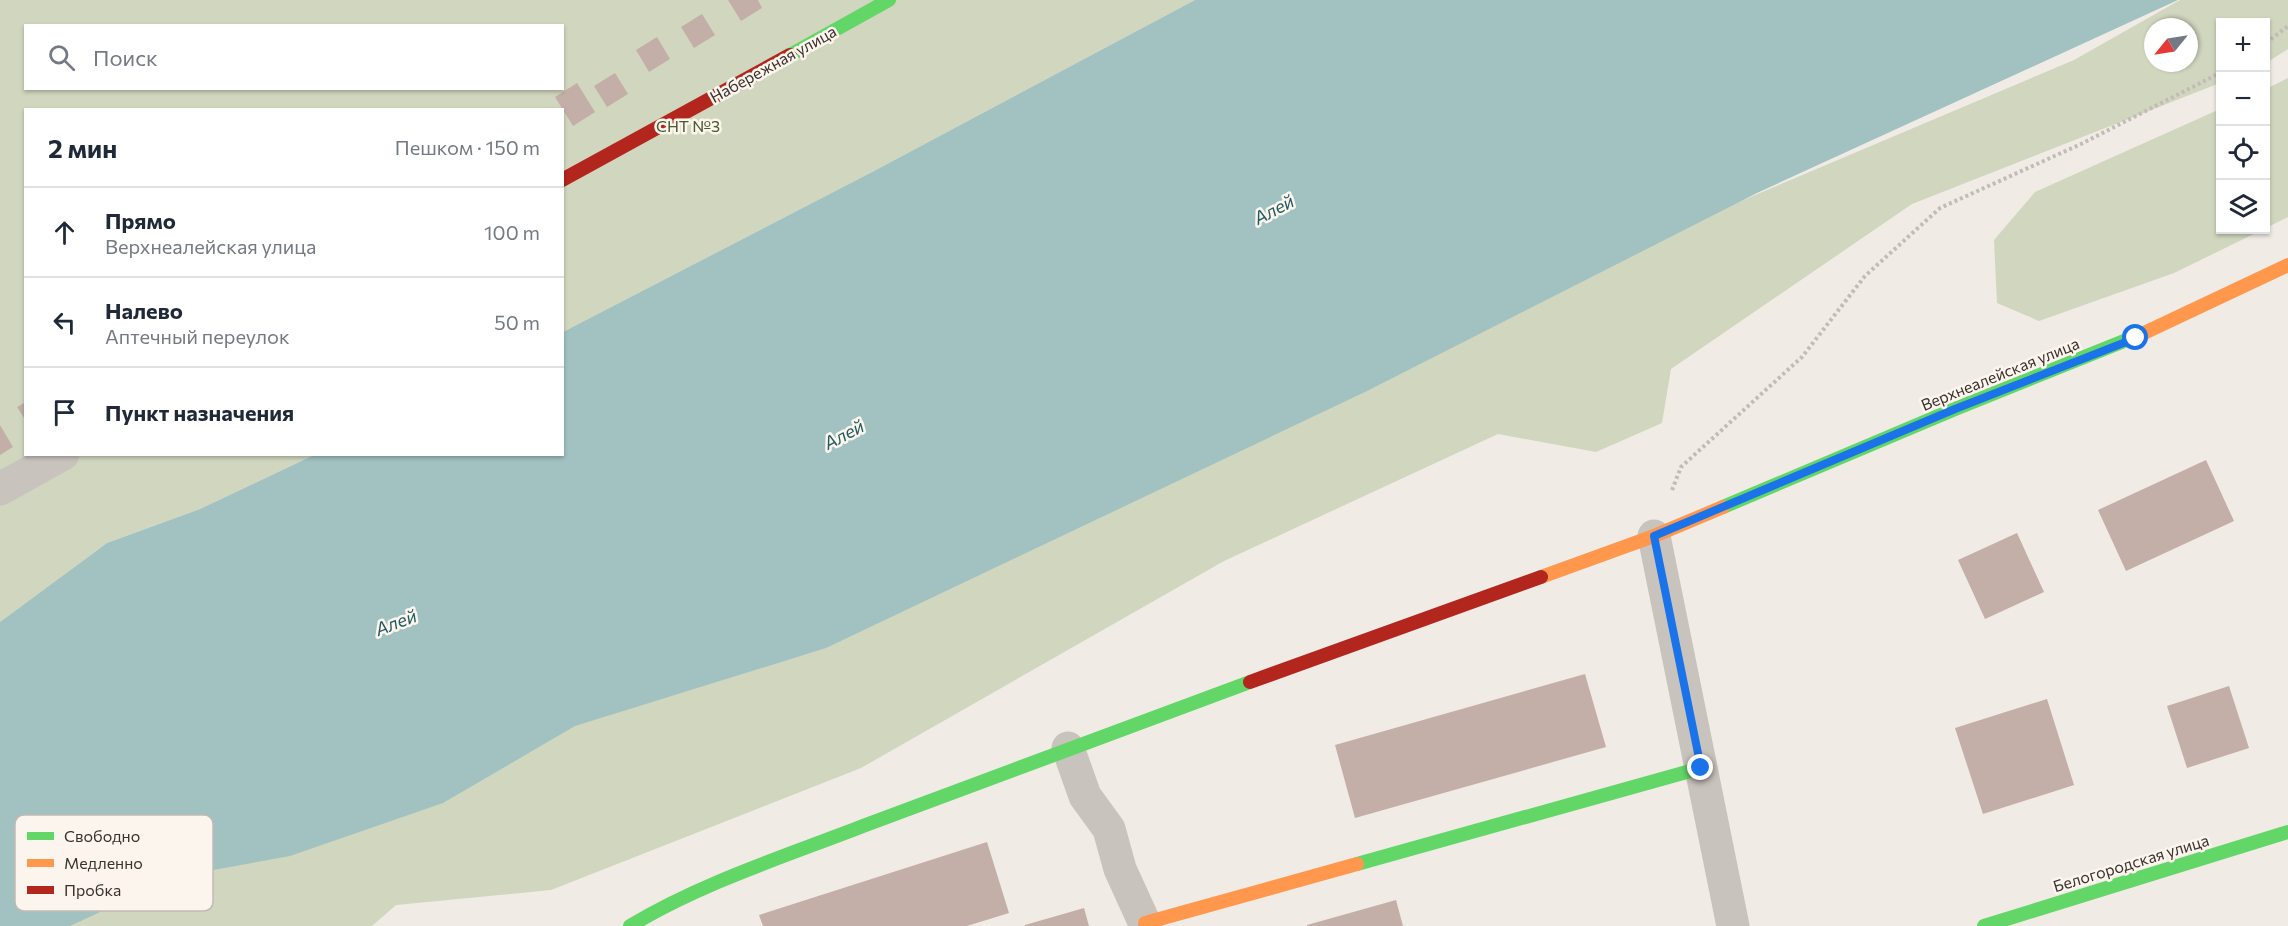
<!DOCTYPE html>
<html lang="ru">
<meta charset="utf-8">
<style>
:root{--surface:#fff;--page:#f6f6f7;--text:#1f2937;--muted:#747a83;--line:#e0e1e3}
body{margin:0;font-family:Commissioner,sans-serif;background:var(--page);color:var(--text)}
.controls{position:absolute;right:18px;top:18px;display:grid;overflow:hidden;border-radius:0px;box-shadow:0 2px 4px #0004}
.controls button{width:54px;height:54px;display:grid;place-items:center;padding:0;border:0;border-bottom:2px solid var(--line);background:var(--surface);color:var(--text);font:30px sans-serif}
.compass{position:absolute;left:2144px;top:18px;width:54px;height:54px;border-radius:50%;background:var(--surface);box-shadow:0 2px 4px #0004;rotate:240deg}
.stop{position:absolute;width:18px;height:18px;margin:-14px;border:4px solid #1a73e8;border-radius:50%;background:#fff}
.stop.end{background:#1a73e8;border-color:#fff;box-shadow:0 2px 6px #0008}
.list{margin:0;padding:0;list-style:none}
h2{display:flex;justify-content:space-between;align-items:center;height:78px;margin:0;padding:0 24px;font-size:26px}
h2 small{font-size:20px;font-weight:400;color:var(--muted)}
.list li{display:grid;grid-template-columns:39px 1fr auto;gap:18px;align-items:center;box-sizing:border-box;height:90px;padding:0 24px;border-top:2px solid var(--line)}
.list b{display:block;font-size:22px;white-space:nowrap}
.list p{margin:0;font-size:20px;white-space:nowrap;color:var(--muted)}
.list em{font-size:20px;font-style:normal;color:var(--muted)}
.icon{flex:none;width:33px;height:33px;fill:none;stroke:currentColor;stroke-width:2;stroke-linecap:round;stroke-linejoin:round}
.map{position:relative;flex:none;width:2288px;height:926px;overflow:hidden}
.search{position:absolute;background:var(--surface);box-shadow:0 2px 4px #0004;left:24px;top:24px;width:540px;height:66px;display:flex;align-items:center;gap:15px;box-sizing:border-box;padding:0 21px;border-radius:0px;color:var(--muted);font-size:22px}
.panel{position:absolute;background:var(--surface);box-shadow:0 2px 4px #0004;left:24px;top:108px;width:540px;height:348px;border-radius:0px}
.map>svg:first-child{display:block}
.green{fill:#d1d6bf;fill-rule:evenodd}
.water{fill:#a1c2c1}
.building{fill:#c3afa7}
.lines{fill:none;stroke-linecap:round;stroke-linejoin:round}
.path{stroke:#c2bbb6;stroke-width:4;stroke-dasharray:3 3;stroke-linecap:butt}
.street{stroke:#c9c3be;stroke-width:33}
.fast{stroke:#63d668;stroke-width:14}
.slow{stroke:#ff974d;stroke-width:14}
.jam{stroke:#b3261e;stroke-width:14}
.route{stroke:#1a73e8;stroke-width:8}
.labels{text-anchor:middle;stroke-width:5;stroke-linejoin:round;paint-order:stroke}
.street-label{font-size:16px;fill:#3b302b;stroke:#fbf5ee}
.park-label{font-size:16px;fill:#4a5a2e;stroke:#fbf5ee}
.water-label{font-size:18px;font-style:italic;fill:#1f5a5e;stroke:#fbf5ee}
.key{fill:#fbf5ee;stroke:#c1bab4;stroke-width:1.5}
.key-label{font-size:16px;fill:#3b302b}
</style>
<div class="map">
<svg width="2288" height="926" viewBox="0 0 2288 926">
<rect width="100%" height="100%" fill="#f0ebe5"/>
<path class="green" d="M 0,0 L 1195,0 L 874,171 L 563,332 L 562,110 L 26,110 L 26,454 L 314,455 L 200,509 L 107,543 L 0,622 ZM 26,26 L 562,26 L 562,88 L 26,88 Z
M 2180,0 L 2288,0 L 2288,49 L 2266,63 L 2266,22 L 2220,22 L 2220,83 L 1912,204 L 1671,369 L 1662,423 L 1596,452 L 1498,434 L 1224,561 L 861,768 L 551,890 L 396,905 L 372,926 L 10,926 L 1554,280 L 2074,60 ZM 2153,27 L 2189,27 L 2189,63 L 2153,63 Z
M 2288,78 L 2288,217 L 2266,228 L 2266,89 Z
M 2220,109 L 2220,230 L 2262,230 L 2174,273 L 2039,321 L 1997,303 L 1994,240 L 2035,192 Z"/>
<path class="water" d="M 1195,0 L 2178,0 L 1757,193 L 1365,392 L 826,648 L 575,726 L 443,803 L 290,856 L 175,877 L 70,926 L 0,926 L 0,622 L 107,543 L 200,509 L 314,455 L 562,454 L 563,332 L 874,171 Z"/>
<path class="building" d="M 728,0 L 758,0 L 762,8 L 741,21 Z
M 702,14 L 715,35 L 694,48 L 681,27 Z
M 657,37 L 670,59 L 649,72 L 636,50 Z
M 615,73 L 628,94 L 607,107 L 594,86 Z
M 577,83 L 595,112 L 573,126 L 555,97 Z
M 26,402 L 26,421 L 17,407 Z
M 0,425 L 13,447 L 0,455 Z
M 2206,460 L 2234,521 L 2126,571 L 2098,510 Z
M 2017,533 L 2044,592 L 1985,619 L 1958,560 Z
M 1585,674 L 1606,747 L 1355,818 L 1335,745 Z
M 2229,686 L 2249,748 L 2187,768 L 2167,706 Z
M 2047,699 L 2074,785 L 1983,814 L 1955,728 Z
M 987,842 L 1009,913 L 967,926 L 763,926 L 759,915 Z
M 1396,900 L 1403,926 L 1307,926 L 1307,925 Z
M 1084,908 L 1089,926 L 1025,926 L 1025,925 Z"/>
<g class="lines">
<path class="path" d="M 2266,43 L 2288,26
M 1672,490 L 1681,467 L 1802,357 L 1865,276 L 1940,208 L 2081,144 L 2220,73"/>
<path class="street" d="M 0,489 L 63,454
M 1654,536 L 1733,926
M 1068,748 L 1085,796 L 1109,829 L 1120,869 L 1146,926"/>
<path class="fast" d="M 790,55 L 889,0
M 1723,507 L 1955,409 L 2144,333
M 1357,864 L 1701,768
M 630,926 C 701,883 786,856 863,826 C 992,777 1121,729 1250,682
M 1984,926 L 2288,832"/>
<path class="slow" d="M 2144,333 L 2288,265
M 1541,577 L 1654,536 L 1723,507
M 1145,923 L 1357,864"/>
<path class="jam" d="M 562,180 L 790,55
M 1250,682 L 1541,577"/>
</g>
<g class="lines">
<path class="route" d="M 1701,768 L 1654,536 L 1955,409 L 2136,338"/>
</g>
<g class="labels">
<g class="street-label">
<text transform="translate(773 64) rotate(-29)" y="6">Набережная улица</text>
<text transform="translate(2000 374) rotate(-22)" y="6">Верхнеалейская улица</text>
<text transform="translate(2131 863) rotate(-17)" y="6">Белогородская улица</text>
</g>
<g class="park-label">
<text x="688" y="132">СНТ №3</text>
</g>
<g class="water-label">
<text transform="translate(1274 210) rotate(-28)" y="6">Алей</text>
<text transform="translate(844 435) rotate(-28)" y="6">Алей</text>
<text transform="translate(396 623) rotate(-21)" y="6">Алей</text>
</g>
</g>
<rect x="15" y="815" width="198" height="96" rx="9" class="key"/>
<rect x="27" y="832" width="27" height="8" fill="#63d668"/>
<rect x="27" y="859" width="27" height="8" fill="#ff974d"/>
<rect x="27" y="886" width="27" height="8" fill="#b3261e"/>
<g class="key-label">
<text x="64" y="842">Свободно</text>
<text x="64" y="869">Медленно</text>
<text x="64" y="896">Пробка</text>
</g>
</svg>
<div class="controls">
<button>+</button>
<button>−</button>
<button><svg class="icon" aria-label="locate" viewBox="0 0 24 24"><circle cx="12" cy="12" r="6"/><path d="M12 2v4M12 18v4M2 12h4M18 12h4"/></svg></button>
<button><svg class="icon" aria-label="layers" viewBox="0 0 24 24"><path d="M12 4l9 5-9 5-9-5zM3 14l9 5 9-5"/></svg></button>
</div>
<svg class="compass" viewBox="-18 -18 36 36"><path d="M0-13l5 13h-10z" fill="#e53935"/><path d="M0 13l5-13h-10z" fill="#747a83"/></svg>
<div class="stop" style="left:2136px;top:338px"></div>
<div class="stop end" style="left:1701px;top:768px"></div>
<div class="search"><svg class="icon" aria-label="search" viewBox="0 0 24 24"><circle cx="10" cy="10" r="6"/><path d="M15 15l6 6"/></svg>Поиск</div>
<section class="panel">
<h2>2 мин<small>Пешком · 150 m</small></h2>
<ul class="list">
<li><svg class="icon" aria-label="ahead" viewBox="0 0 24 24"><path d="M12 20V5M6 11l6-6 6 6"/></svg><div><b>Прямо</b><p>Верхнеалейская улица</p></div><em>100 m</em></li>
<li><svg class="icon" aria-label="left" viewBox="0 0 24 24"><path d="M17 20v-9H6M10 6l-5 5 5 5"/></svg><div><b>Налево</b><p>Аптечный переулок</p></div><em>50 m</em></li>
<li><svg class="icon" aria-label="arrive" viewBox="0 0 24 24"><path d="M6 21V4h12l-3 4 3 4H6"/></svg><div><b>Пункт назначения</b></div></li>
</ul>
</section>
</div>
